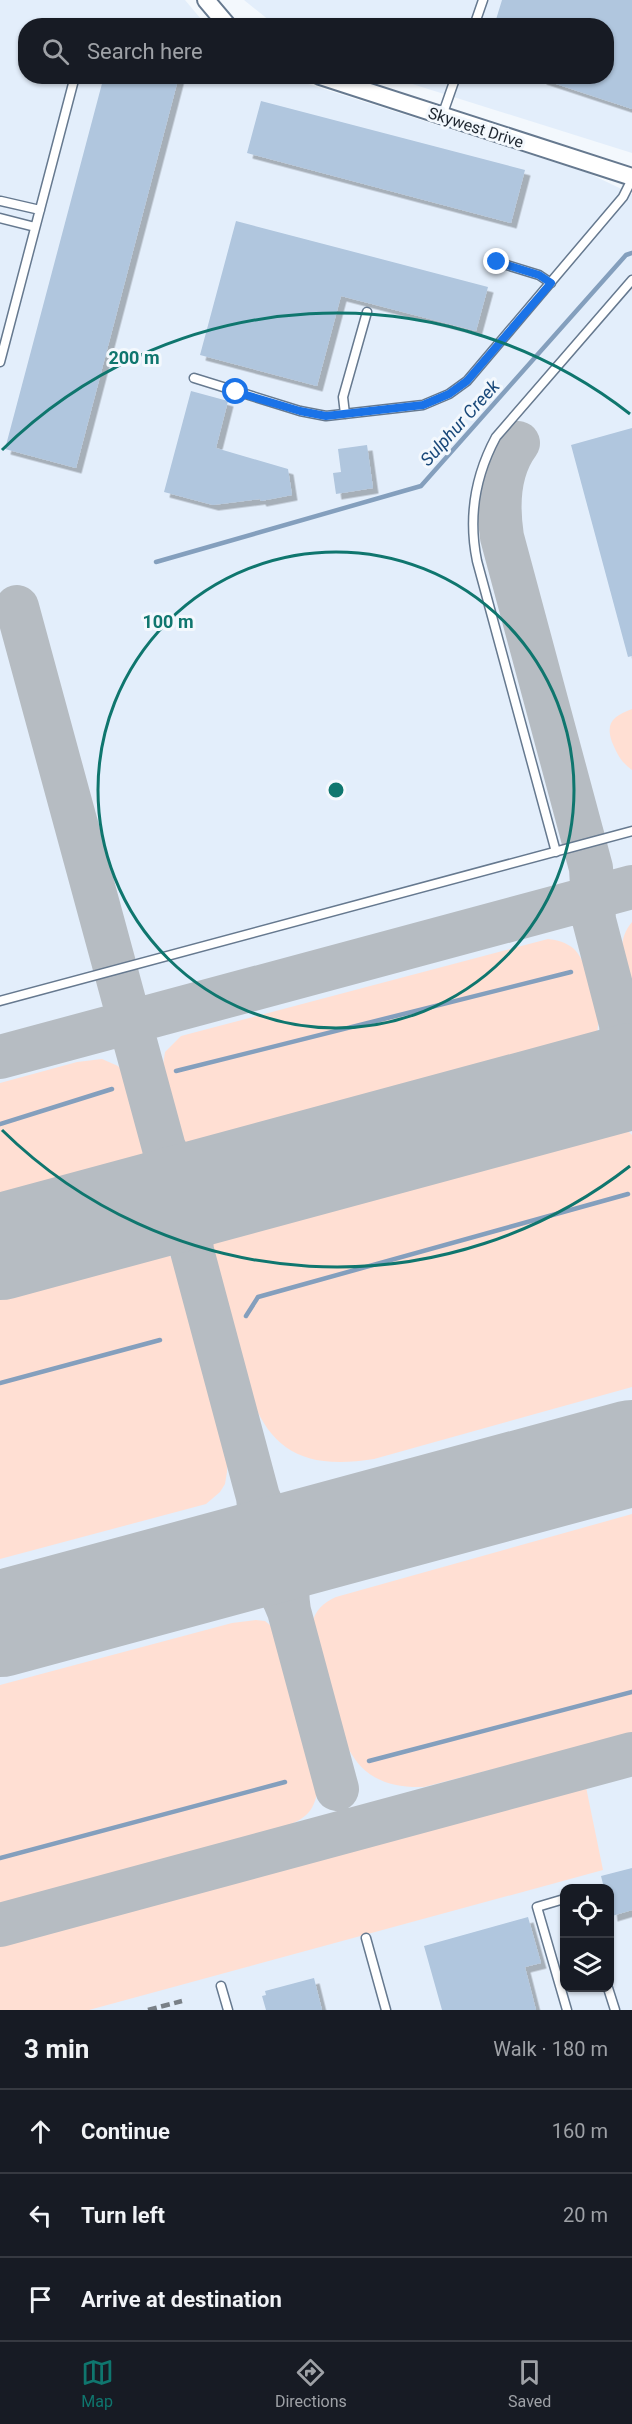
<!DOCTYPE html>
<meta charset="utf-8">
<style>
:root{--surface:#171b24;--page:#20242c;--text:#f1f3f6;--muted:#9ea1a6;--line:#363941;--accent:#0f766e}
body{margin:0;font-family:Roboto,sans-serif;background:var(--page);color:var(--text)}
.controls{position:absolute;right:18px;bottom:18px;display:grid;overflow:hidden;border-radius:12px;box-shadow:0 2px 4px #0004}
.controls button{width:54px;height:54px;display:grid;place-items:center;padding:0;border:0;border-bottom:2px solid var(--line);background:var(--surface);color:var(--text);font:30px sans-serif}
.stop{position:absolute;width:18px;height:18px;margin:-14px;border:4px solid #1a73e8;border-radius:50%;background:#fff}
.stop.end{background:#1a73e8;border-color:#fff;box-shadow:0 2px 6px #0008}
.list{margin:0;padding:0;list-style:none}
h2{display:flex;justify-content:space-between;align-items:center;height:78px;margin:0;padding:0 24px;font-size:26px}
h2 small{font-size:20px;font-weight:400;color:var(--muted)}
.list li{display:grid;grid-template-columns:39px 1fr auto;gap:18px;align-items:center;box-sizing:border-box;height:84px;padding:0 24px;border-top:2px solid var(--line)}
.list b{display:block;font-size:22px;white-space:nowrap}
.list em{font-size:20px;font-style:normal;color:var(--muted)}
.icon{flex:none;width:33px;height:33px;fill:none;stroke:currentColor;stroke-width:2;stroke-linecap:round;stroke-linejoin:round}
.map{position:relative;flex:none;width:632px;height:2010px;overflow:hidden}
.search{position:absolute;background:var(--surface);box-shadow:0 2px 4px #0004;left:18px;right:18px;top:18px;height:66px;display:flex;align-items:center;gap:15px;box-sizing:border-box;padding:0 21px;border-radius:24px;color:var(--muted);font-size:22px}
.sheet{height:330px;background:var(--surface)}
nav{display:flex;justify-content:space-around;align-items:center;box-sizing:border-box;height:84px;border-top:2px solid var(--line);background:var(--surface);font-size:16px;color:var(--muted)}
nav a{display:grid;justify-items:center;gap:3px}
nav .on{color:var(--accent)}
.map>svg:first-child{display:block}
.built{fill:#e3eefb;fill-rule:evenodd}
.green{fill:#ffdfd3}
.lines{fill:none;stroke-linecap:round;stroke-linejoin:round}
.stream{stroke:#849fbd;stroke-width:4.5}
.taxiway{stroke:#b6bcc2;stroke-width:44}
.runway{stroke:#b6bcc2;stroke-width:106}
.building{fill:#b0c6de;filter:url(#shadow)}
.lane-casing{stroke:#66798f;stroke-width:11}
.street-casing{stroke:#66798f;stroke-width:20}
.lane{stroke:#fff;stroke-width:8}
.street{stroke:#fff;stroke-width:16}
.rail{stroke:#798087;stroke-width:4.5;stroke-dasharray:9 4.5;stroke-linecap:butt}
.route{stroke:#1a73e8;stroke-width:8}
.ring{fill:none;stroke:#0f766e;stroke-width:3}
.labels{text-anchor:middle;stroke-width:6;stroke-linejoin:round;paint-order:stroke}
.street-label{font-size:16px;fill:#1e262f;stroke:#f3f8fd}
.water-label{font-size:18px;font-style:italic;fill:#194879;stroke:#f3f8fd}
.centre{fill:#0f766e;stroke:#f3f8fd;stroke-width:3}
.ring-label{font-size:18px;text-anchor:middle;font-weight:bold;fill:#0f766e;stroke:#f3f8fd;stroke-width:6;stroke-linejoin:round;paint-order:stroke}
</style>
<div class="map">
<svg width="632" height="2010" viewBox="0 0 632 2010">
<defs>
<filter id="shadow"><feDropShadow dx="5.5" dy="5.5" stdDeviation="0" flood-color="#0004"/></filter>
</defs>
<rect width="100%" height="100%" fill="#f3f8fd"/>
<path class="built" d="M 0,0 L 185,0 L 206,25 L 26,26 L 26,76 L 286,77 L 588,173 L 632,194 L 632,2010 L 0,2010 ZM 564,1888 L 610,1888 L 610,1988 L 564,1988 Z
M 244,0 L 632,0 L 632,153 L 390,77 L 606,76 L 606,26 L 275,25 Z"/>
<path class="green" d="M 632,709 L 632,770 C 621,762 617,754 612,742 C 605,722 614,716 632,709 Z
M 632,922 L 632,989 C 625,964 614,944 632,922 Z
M 548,939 C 557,940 566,942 574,949 C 588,962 602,1013 597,1033 C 594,1040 589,1046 582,1051 L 206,1154 L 191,1152 L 183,1143 L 162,1071 L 165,1052 L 181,1036 Z
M 102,1059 L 118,1066 L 128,1078 L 147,1153 L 140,1167 L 0,1206 L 0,1083 L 77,1062 Z
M 607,1122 L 621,1124 L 632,1135 L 632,1387 L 374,1459 C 280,1474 258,1431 236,1350 C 228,1317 219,1284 210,1251 C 211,1238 216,1231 228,1226 Z
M 156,1248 L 170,1256 L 179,1272 L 227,1461 L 227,1472 L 225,1484 L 220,1492 L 206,1504 L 0,1559 L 0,1287 L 137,1251 Z
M 632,1514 L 632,1733 L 424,1787 C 358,1789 345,1751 330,1696 C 324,1672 318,1648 312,1624 C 315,1610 323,1603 336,1597 Z
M 256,1620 L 265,1621 L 277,1631 L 318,1788 C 314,1815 303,1820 278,1829 L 0,1904 L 0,1685 L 232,1623 Z
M 586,1787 L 603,1870 L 89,2010 L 0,2010 L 0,1944 Z"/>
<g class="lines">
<path class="stream" d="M 156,562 L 421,486 L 626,255 L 632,253
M 176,1071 L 571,972
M 0,1124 L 112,1089
M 246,1316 L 258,1297 L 628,1194
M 0,1383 L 160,1340
M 369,1761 L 632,1692
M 0,1858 L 285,1782"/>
<path class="taxiway" d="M 518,443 C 498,470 497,504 502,537 L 591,868 L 594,920 L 621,1024
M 17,607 L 164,1148
M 632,1042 L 621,1024 C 626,1069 598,1081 562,1093 C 544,1098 526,1104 508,1109 C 547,1100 597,1078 632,1102
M 0,1057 L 632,887
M 192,1250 C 182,1188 262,1178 306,1164 C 259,1176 191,1207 164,1148 C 176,1208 98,1218 57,1231 C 98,1222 168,1193 191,1247 L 258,1497
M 289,1611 C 283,1575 292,1553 327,1539 L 465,1498 L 311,1534 C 284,1533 268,1521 258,1497 C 262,1527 252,1543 226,1558 L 79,1603 L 229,1567 C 264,1567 277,1579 289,1611 L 337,1789
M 0,1925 L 632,1754"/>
<path class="runway" d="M 0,1247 L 632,1076
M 0,1624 L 632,1453"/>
</g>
<path class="building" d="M 502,0 L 632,0 L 632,109 L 541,79 L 541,76 L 606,76 L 606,26 L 494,26 Z
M 104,76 L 179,76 L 76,468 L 5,449 Z
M 261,101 L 525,170 L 511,223 L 247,153 Z
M 236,221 L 488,287 L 476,331 L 341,296 L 317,386 L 200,355 Z
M 191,391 L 228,401 L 216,448 L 288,469 L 292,495 L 261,501 L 260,499 L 213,505 L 164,492 Z
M 632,428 L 632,656 L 628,657 L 571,445 Z
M 367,445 L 373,488 L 336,494 L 333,473 L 341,472 L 338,449 Z
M 632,1868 L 632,1910 L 612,1916 L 609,1888 L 604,1888 L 601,1876 Z
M 528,1917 L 541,1963 L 525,1967 L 536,2010 L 442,2010 L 424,1946 Z
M 314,1978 L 322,2010 L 266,2010 L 262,1996 L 266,1995 L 265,1991 Z"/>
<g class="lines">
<defs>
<path id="lane" d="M 474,26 L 483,0
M 442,116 L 456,76
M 1,201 L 40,210
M 0,218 L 35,227
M 497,262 L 539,275 L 551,283
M 0,362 L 75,76
M 194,378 L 300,411 L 326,416 L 423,405 L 449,394 L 467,381 L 623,197 L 632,179
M 345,414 L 343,397 L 367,312
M 556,852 L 477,561 C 468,517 475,476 496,437 L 632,280
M 0,1001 L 632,831
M 564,1899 L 537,1907 L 567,2010
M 366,1938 L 386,2010
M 221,1986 L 228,2010
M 608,1988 L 615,2010"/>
<path id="street" d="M 206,0 L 228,26
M 320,76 L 632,177"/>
</defs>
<use href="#lane" class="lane-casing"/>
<use href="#street" class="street-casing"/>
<use href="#lane" class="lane"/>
<use href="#street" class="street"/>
<path class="rail" d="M 148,2010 L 182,2001"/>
</g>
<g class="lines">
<path class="route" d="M 236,392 L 300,411 L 326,416 L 423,405 L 449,394 L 467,381 L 551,283 L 539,275 L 497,262"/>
</g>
<g class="ring">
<circle cx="336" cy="790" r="238"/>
<path d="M630 1166A477 477 0 0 1 2 1130M2 450A477 477 0 0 1 630 414"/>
</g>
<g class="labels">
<g class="street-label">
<text transform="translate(476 127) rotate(18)" y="6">Skywest Drive</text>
</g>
<g class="water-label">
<text transform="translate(460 423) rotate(-48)" y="6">Sulphur Creek</text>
</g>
</g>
<circle cx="336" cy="790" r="9" class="centre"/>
<g class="ring-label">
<text x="134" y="364">200 m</text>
<text x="168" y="628">100 m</text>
</g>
</svg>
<div class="controls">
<button><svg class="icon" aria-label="locate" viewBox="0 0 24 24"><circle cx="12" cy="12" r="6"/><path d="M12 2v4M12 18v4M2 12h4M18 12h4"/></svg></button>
<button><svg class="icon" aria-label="layers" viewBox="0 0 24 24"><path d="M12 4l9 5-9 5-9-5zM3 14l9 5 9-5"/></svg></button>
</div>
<div class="stop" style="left:236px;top:392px"></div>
<div class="stop end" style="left:497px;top:262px"></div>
<div class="search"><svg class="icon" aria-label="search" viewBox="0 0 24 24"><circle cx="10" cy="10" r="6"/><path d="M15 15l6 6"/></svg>Search here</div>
</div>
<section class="sheet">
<h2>3 min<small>Walk · 180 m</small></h2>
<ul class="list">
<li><svg class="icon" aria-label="ahead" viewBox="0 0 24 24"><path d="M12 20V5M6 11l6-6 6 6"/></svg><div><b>Continue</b></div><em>160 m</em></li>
<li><svg class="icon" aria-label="left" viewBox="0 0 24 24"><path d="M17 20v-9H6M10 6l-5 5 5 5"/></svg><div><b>Turn left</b></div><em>20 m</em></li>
<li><svg class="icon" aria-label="arrive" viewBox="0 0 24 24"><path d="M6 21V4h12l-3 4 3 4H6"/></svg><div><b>Arrive at destination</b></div></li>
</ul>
</section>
<nav>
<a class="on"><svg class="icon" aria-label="map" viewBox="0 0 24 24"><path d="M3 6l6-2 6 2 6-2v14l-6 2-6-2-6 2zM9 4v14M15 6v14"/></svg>Map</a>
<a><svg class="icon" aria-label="directions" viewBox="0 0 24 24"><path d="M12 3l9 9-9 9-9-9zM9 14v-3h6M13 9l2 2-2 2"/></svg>Directions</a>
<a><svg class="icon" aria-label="saved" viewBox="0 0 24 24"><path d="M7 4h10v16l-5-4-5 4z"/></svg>Saved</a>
</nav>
